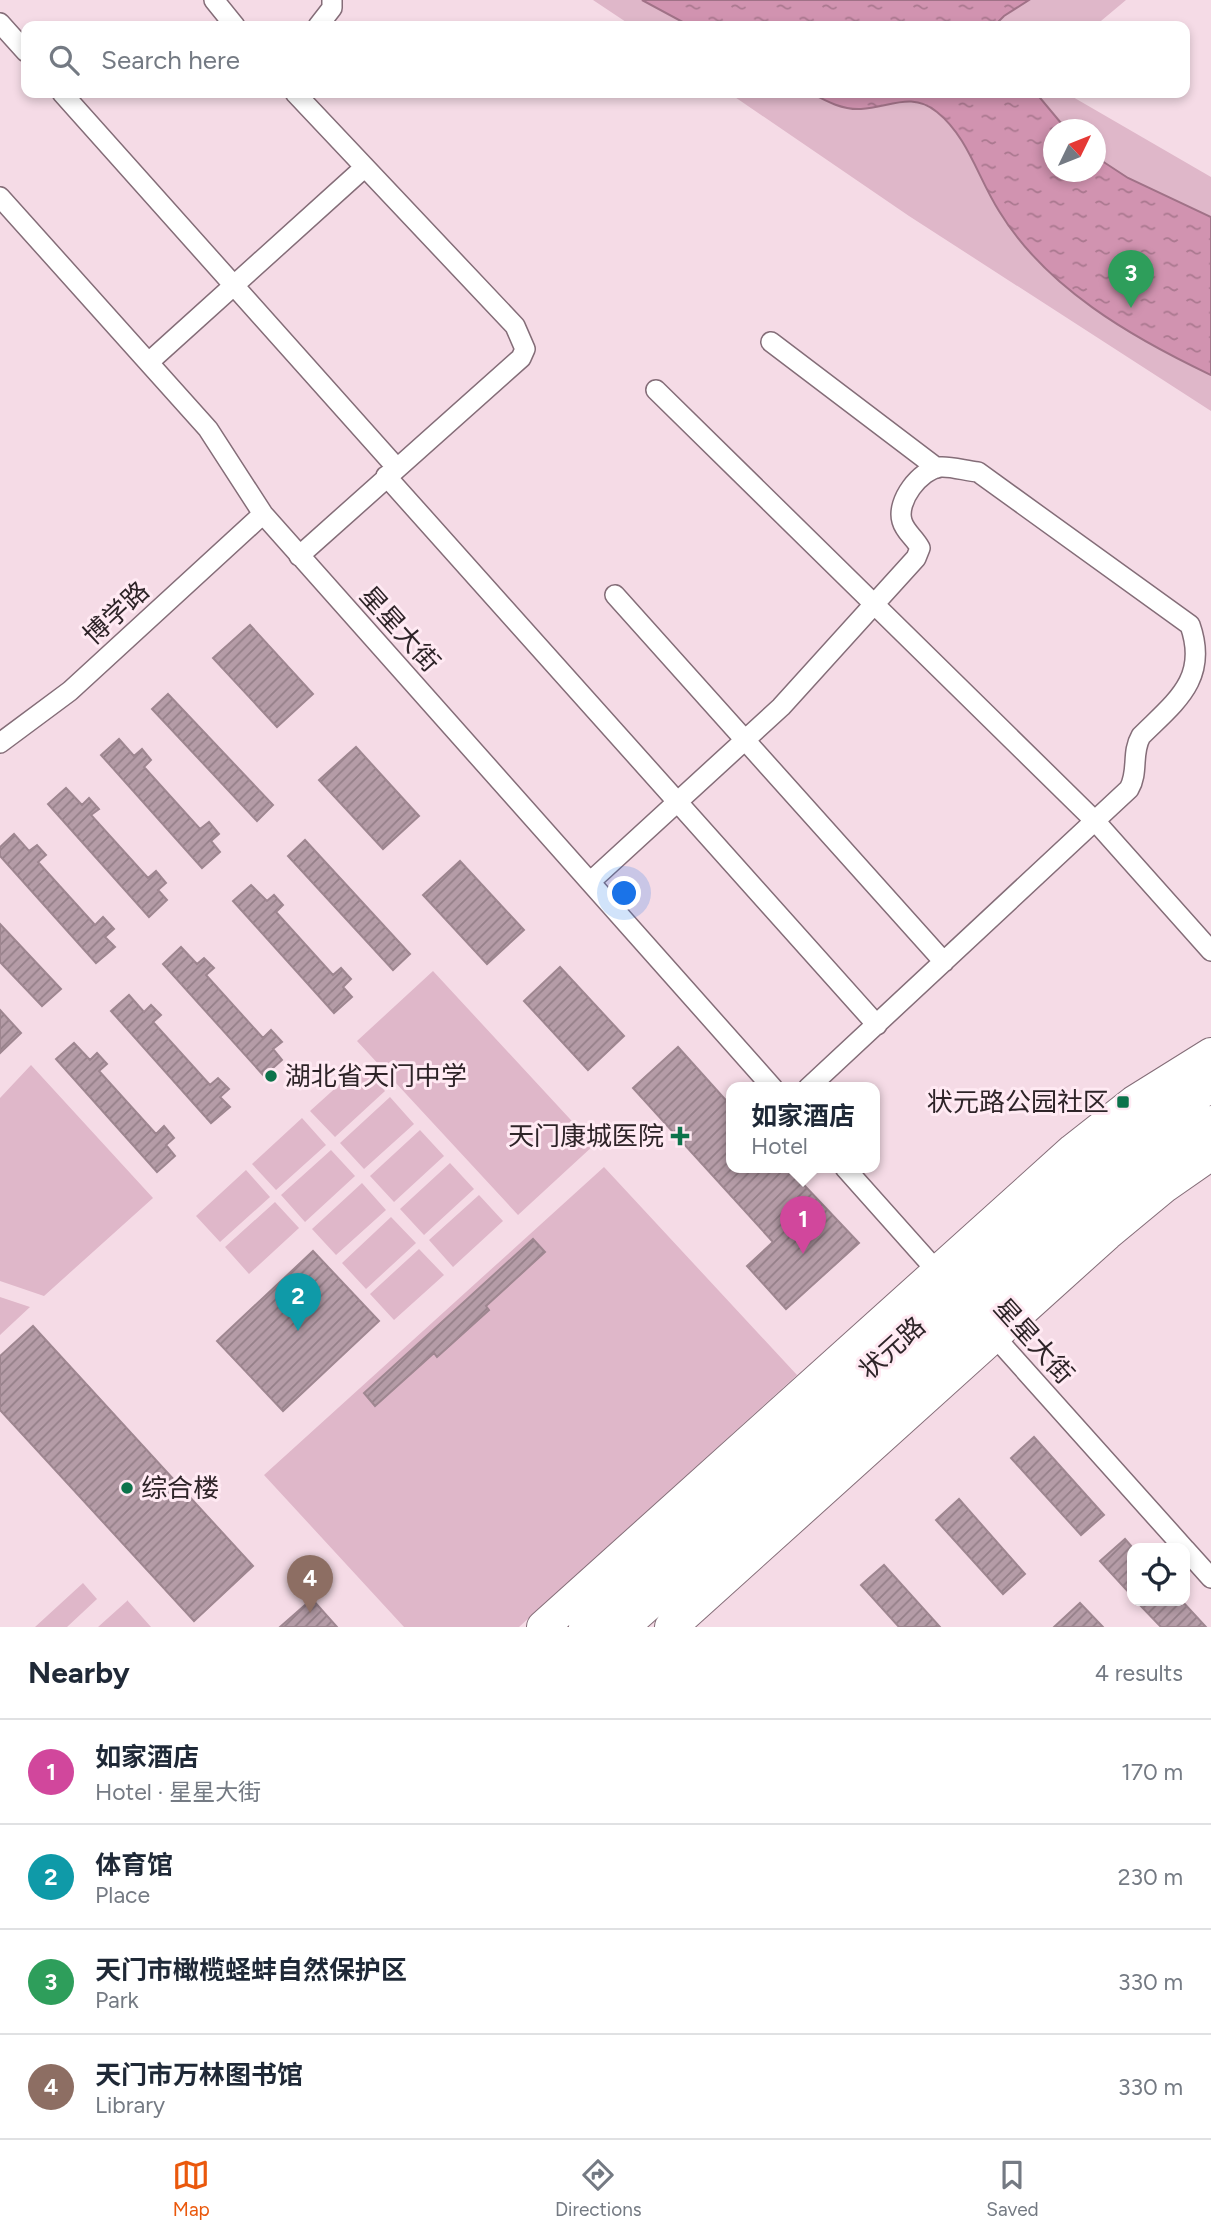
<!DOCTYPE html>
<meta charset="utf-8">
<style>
:root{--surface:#fff;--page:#f6f6f7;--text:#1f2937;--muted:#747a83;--line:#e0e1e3;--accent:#ea580c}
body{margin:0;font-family:Figtree,"Noto Sans SC",sans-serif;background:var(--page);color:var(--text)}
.controls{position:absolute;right:21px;bottom:21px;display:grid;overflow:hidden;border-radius:14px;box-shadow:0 4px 10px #0003}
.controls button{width:63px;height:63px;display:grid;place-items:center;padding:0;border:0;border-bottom:2px solid var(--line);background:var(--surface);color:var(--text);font:35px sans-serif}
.compass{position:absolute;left:1043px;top:119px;width:63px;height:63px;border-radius:50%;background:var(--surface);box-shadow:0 4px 10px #0003;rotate:47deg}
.you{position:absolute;left:625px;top:894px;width:24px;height:24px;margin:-18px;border:5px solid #fff;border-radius:50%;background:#1a73e8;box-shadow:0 0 0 10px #1a73e833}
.badge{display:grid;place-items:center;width:46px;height:46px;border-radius:50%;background:var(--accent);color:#fff;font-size:23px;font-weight:700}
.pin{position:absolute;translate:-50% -58px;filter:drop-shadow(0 2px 4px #0008)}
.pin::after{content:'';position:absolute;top:37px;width:24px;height:21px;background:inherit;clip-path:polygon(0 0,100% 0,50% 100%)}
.popup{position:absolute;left:726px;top:1082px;width:154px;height:91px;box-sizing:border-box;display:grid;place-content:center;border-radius:14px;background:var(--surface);filter:drop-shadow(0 2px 5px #0005);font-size:23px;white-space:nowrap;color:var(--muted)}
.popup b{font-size:26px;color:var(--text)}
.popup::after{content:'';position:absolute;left:50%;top:100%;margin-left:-14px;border:14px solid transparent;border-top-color:var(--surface)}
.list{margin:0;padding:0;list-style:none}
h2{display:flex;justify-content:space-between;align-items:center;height:91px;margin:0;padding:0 28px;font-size:30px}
h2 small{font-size:23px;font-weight:400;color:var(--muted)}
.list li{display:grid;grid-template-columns:46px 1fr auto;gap:21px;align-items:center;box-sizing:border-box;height:105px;padding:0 28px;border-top:2px solid var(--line)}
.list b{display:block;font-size:26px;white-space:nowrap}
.list p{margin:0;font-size:23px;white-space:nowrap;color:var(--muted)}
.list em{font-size:23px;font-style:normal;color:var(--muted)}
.icon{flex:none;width:38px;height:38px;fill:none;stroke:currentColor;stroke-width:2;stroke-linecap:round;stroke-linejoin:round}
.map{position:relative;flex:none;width:1211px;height:1627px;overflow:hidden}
.search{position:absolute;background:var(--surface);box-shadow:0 4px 10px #0003;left:21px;right:21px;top:21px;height:77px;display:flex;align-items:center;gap:18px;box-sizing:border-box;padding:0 24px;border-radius:14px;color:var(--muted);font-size:26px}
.sheet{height:511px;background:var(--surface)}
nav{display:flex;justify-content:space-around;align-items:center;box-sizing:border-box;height:98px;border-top:2px solid var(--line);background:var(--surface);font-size:19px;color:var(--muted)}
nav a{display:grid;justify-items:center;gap:4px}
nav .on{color:var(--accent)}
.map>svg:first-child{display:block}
.green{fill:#dfb7c9;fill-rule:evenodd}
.water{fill:url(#water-ripples);stroke:#a07287;stroke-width:2}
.building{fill:url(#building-hatch);stroke:#9e8690;stroke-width:2}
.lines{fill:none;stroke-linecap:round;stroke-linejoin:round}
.minor-casing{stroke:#846d78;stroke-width:22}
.trunk-casing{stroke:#846d78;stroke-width:34}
.minor{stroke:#fff;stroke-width:19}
.trunk{stroke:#fff;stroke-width:32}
.poi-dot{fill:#0c734b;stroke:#ffeaf3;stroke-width:2.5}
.labels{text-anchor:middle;stroke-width:6;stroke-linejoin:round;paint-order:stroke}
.street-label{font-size:26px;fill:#2e2428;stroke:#ffeaf3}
.poi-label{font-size:26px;fill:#2e2428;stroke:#ffeaf3;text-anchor:start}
</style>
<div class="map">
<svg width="1211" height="1627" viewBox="0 0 1211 1627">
<defs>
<pattern id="water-ripples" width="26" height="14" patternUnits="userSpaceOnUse" patternTransform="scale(1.75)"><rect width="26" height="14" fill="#d193b0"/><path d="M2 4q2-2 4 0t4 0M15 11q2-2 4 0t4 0" fill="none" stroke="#aa788f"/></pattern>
<pattern id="building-hatch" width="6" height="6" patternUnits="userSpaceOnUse" patternTransform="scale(1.75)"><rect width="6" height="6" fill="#b59ca7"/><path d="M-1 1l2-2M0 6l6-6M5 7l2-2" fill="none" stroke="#947f88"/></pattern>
</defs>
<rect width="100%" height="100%" fill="#f5dbe6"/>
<path class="green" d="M 593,0 L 1126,0 L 1095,26 L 632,26 Z
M 729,93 L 1066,93 L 1211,177 L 1211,411 L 909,216 ZM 1054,130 L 1096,130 L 1096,172 L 1054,172 Z
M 433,971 L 594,1145 L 518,1215 L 357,1041 Z
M 31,1065 L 153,1198 L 44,1296 L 0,1281 L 0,1098 Z
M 361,1065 L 385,1091 L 335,1137 L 310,1111 Z
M 390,1097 L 414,1124 L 364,1169 L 340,1143 Z
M 302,1118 L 326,1145 L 276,1190 L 252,1164 Z
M 420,1130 L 444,1156 L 394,1202 L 370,1176 Z
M 331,1150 L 355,1176 L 305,1222 L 281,1195 Z
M 450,1163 L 474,1189 L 424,1235 L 400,1209 Z
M 604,1167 L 797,1375 L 519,1627 L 404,1627 L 264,1475 Z
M 246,1170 L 270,1197 L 220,1242 L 196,1216 Z
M 362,1183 L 386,1210 L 336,1255 L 312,1229 Z
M 479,1195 L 503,1221 L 453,1267 L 429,1240 Z
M 275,1202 L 299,1228 L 249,1274 L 225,1247 Z
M 391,1217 L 416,1243 L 366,1289 L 342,1263 Z
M 419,1249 L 444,1275 L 394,1320 L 370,1294 Z
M 0,1297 L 30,1307 L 0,1335 Z
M 83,1583 L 97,1599 L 67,1627 L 35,1627 Z
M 127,1600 L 151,1627 L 98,1627 L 127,1601 Z"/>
<path class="water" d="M 642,0 L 1029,0 L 1004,16 L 994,26 L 690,26 Z
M 811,93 L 1036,93 L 1066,129 L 1054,130 L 1054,172 L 1096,172 L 1096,157 L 1128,178 L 1211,217 L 1211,375 C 1131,337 1046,288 999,211 C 978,178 968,137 937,112 C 911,91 889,108 861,109 C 842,110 826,101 811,93 Z"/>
<path class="building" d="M 250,625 L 313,694 L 277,727 L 213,658 Z
M 168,694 L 273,805 L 257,821 L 152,709 Z
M 119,739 L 134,756 L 142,749 L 151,760 L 144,767 L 200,829 L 209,822 L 219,834 L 211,841 L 220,852 L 202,868 L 101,755 Z
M 356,747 L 419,816 L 383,849 L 319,780 Z
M 66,788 L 82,805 L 89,798 L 99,809 L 91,815 L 148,878 L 156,871 L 166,883 L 158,890 L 167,900 L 149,917 L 48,804 Z
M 14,834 L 29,851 L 37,845 L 46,855 L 38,862 L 95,925 L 103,917 L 114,929 L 105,937 L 115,947 L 96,963 L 0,856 L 0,847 Z
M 305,840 L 410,954 L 393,970 L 288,856 Z
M 460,861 L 524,930 L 487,964 L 423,895 Z
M 251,885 L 267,901 L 274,895 L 283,905 L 276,912 L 333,975 L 341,968 L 351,979 L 343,987 L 352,997 L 334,1013 L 233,901 Z
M 0,924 L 61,989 L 42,1006 L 0,962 Z
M 181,947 L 197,964 L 204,958 L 214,968 L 206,975 L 263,1038 L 271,1030 L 282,1042 L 273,1049 L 282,1060 L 264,1076 L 163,964 Z
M 560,967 L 624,1036 L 588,1070 L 524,1001 Z
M 129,995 L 144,1012 L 151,1005 L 161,1015 L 153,1022 L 210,1085 L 218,1078 L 229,1089 L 220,1097 L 230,1107 L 211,1123 L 111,1011 Z
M 0,1010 L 21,1033 L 0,1053 Z
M 74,1043 L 90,1060 L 97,1053 L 107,1064 L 99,1071 L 156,1134 L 164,1126 L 174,1138 L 166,1145 L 175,1156 L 157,1172 L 56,1059 Z
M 678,1047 L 731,1106 L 731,1168 L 788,1168 L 859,1243 L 786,1309 L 747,1266 L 773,1242 L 633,1088 Z
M 533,1239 L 545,1252 L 486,1306 L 489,1310 L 437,1357 L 434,1353 L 375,1406 L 364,1393 Z
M 313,1251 L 379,1321 L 283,1411 L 217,1341 Z
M 33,1326 L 253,1566 L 194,1621 L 0,1410 L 0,1356 Z
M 1034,1437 L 1104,1515 L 1081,1535 L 1011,1458 Z
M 959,1499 L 1025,1574 L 1003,1594 L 936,1520 Z
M 1125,1539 L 1132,1547 L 1132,1596 L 1100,1561 Z
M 884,1565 L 940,1627 L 899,1627 L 861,1585 Z
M 312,1599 L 337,1627 L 280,1627 Z
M 1136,1601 L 1182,1601 L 1206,1627 L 1161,1627 Z
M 1080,1603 L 1103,1627 L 1054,1627 Z"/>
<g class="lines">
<defs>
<path id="minor" d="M 214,0 L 235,26
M 0,23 L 26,52
M 318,26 L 332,8 L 332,0
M 62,93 L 396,467
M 295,93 L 515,326 L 525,349 L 521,358 L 299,556
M 0,197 L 208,429 L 263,514 L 773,1088
M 771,342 L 937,468
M 149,362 L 365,167
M 656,390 L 1096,822 L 1211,951
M 386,476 L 877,1025
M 615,595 L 944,962
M 0,743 L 70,691 L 263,514
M 590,882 L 781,707 L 916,558 L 920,548 C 915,538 905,532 902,521 C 896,501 920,470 940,467 C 951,466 966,471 978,472 L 1190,625 C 1209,679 1175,702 1141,736 C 1131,753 1139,772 1129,789 L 808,1088
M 845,1168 L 944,1279
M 987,1328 L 1184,1548
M 1185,1549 L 1211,1578"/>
<path id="trunk" d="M 543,1627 L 1073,1150 L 1134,1102 L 1211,1054
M 585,1627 L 1083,1178 L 1157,1120 L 1211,1086
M 623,1627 L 1099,1202 L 1179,1141 L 1211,1122
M 671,1627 L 1107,1234 L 1165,1186 L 1211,1154"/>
</defs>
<use href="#minor" class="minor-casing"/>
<use href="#trunk" class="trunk-casing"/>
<use href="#minor" class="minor"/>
<use href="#trunk" class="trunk"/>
</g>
<g class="poi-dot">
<circle cx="271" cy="1076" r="7"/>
<rect x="1116" y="1095" width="14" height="14" rx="3.5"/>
<path d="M676.5 1125.5h7v7h7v7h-7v7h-7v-7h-7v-7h7z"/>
<circle cx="127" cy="1488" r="7"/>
</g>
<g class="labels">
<g class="street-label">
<text transform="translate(116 613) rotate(-43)" y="9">博学路</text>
<text transform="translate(400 629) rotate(48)" y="9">星星大街</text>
<text transform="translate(1034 1341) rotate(48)" y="9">星星大街</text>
<text transform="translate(892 1348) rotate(-42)" y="9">状元路</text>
</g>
<g class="poi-label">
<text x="285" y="1085">湖北省天门中学</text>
<text x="1109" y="1111" text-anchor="end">状元路公园社区</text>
<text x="664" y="1145" text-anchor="end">天门康城医院</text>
<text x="141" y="1497">综合楼</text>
</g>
</g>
</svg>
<div class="controls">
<button><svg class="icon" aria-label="locate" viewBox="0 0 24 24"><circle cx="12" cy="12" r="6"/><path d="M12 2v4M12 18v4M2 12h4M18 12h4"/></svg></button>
</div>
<svg class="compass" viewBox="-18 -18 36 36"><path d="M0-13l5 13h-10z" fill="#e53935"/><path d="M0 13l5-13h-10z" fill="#747a83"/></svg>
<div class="you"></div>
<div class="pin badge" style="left:803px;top:1254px;background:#d1479c">1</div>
<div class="popup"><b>如家酒店</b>Hotel</div>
<div class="pin badge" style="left:298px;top:1331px;background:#0f9aa8">2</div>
<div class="pin badge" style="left:1131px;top:308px;background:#2e9e5b">3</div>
<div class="pin badge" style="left:310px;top:1613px;background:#8d6e63">4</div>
<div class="search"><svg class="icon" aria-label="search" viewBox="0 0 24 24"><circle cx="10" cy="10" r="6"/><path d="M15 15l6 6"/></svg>Search here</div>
</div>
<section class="sheet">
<h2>Nearby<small>4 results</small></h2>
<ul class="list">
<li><span class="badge" style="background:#d1479c">1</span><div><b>如家酒店</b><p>Hotel · 星星大街</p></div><em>170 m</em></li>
<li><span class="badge" style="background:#0f9aa8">2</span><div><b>体育馆</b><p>Place</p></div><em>230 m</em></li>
<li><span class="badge" style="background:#2e9e5b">3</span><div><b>天门市橄榄蛏蚌自然保护区</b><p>Park</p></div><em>330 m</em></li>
<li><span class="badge" style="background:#8d6e63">4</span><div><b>天门市万林图书馆</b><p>Library</p></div><em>330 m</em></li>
</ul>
</section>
<nav>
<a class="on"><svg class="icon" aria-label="map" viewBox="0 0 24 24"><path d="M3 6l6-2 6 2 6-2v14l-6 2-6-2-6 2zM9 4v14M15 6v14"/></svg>Map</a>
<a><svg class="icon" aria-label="directions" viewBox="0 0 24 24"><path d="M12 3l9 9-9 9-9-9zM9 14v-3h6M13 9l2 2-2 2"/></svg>Directions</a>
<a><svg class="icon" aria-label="saved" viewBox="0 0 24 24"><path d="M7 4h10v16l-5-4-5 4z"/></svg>Saved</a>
</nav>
